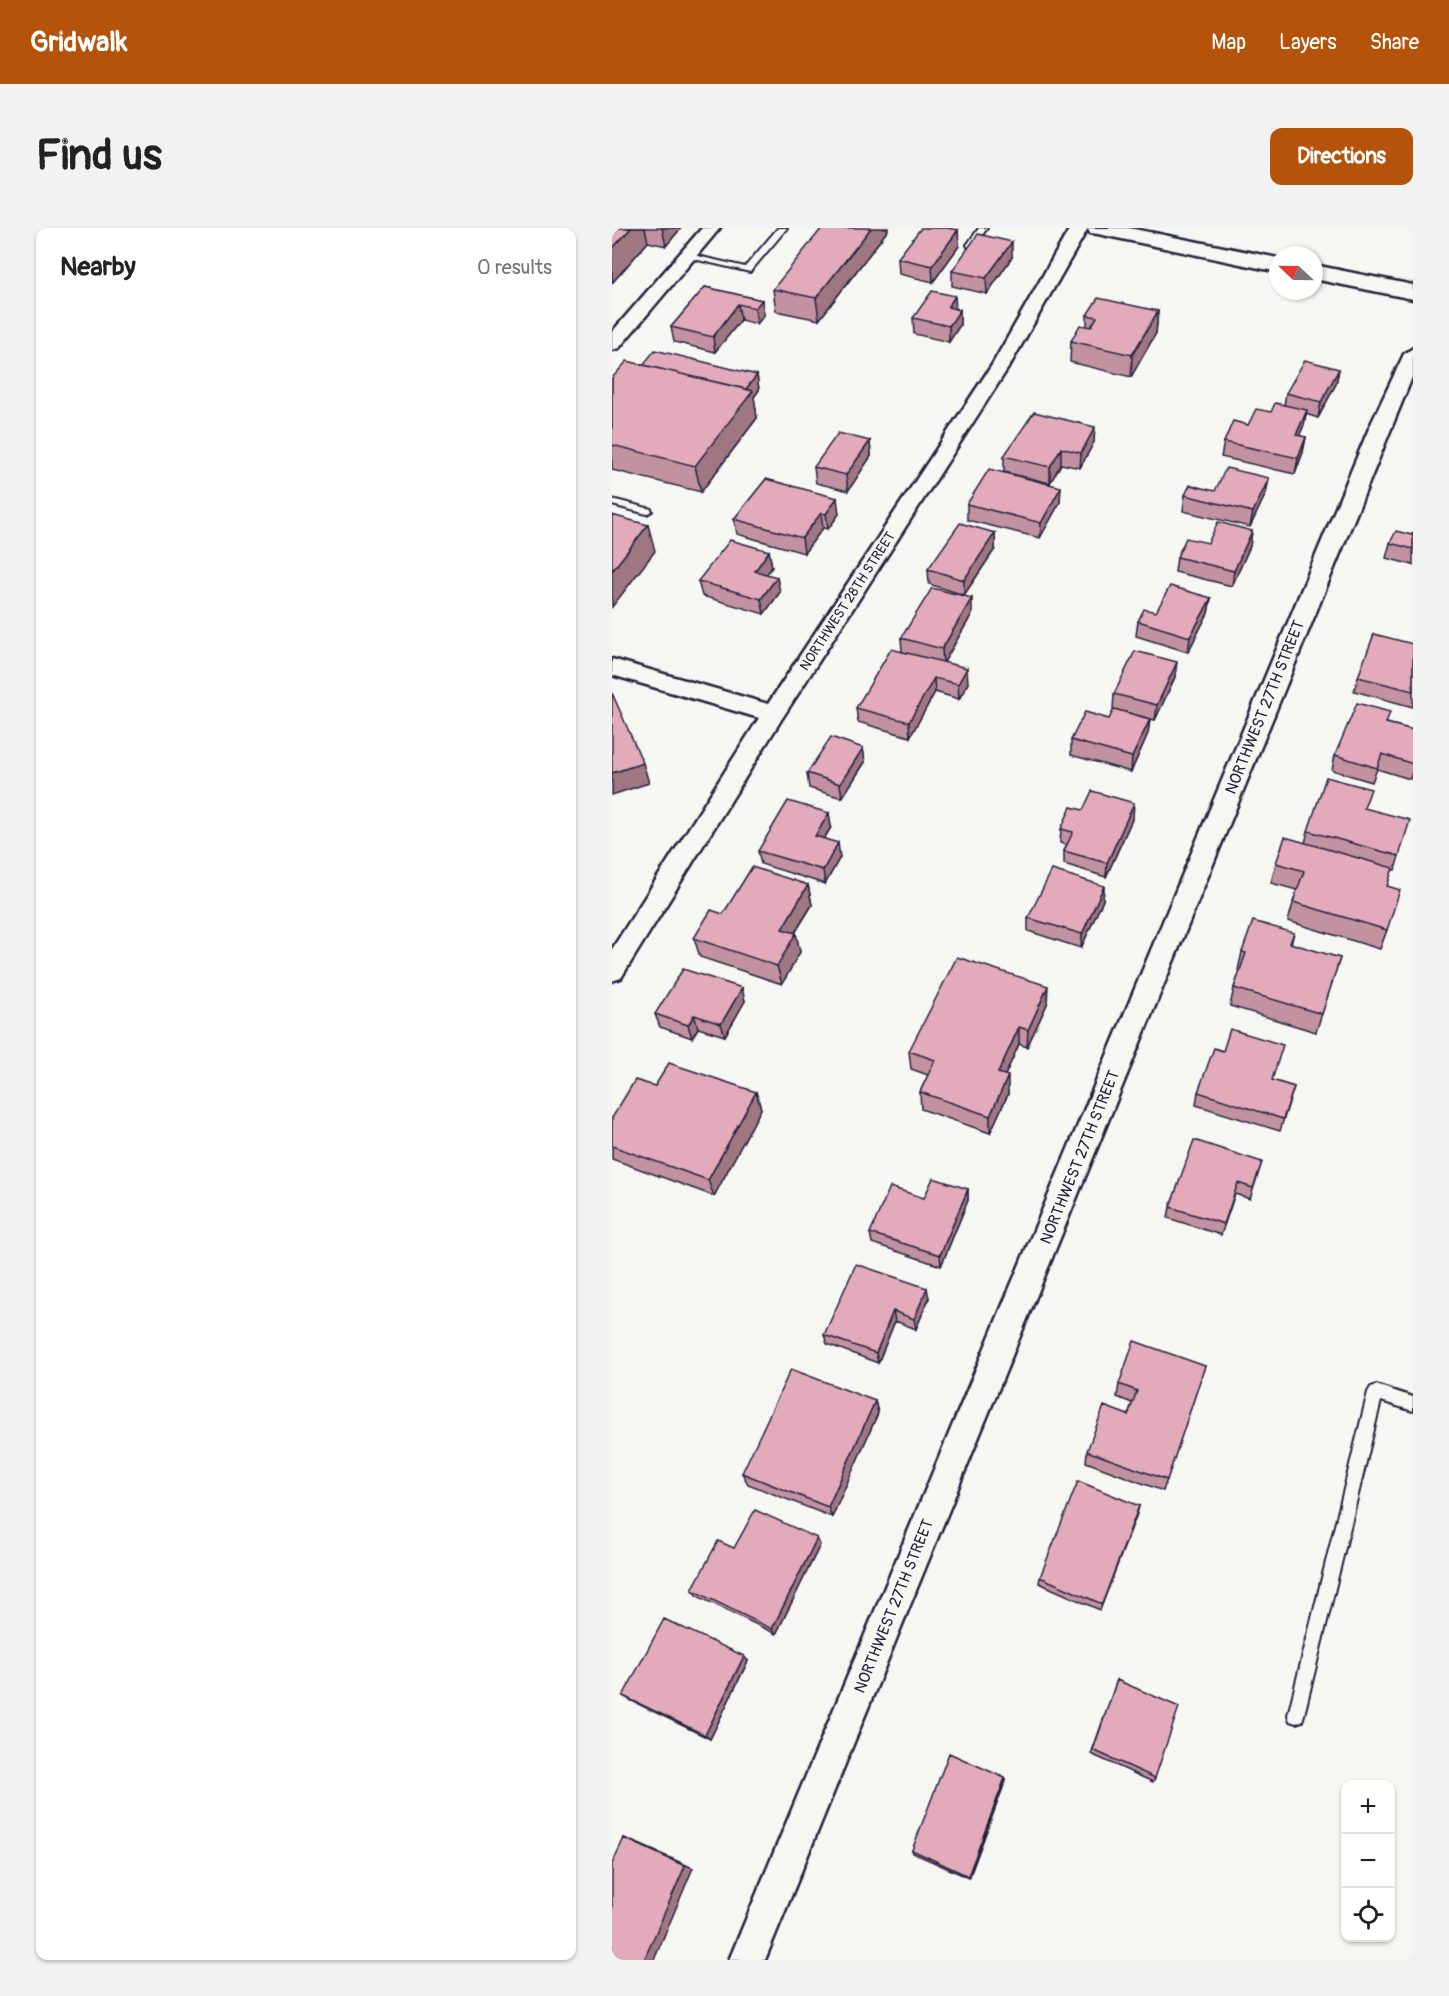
<!DOCTYPE html>
<meta charset="utf-8">
<style>
:root{--surface:#fff;--page:#f2f2f2;--text:#222;--muted:#767676;--line:#e0e0e0;--accent:#b45309}
body{margin:0;font-family:Pangolin,sans-serif;background:var(--page);color:var(--text)}
.controls{position:absolute;right:18px;bottom:18px;display:grid;overflow:hidden;border-radius:12px;box-shadow:0 2px 4px #0004}
.controls button{width:54px;height:54px;display:grid;place-items:center;padding:0;border:0;border-bottom:2px solid var(--line);background:var(--surface);color:var(--text);font:30px sans-serif}
.compass{position:absolute;left:657px;top:18px;width:54px;height:54px;border-radius:50%;background:var(--surface);box-shadow:0 2px 4px #0004;rotate:292deg}
.list{margin:0;padding:0;list-style:none}
h2{display:flex;justify-content:space-between;align-items:center;height:78px;margin:0;padding:0 24px;font-size:26px}
h2 small{font-size:20px;font-weight:400;color:var(--muted)}
.icon{flex:none;width:33px;height:33px;fill:none;stroke:currentColor;stroke-width:2;stroke-linecap:round;stroke-linejoin:round}
.map{position:relative;flex:none;width:801px;height:1732px;overflow:hidden;border-radius:12px}
header{display:flex;align-items:center;gap:36px;box-sizing:border-box;height:84px;padding:0 30px;background:var(--accent);color:#fff}
header strong{font-size:28px}
nav{display:flex;gap:33px;margin-inline-start:auto;font-size:21px}
.intro{display:flex;align-items:center;justify-content:space-between;box-sizing:border-box;height:144px;padding:0 36px}
h1{margin:0;font-size:42px}
.button{padding:15px 27px;border-radius:12px;background:var(--accent);color:#fff;font-size:21px;font-weight:700}
main{display:flex;gap:36px;padding:0 36px}
aside{flex:1;background:var(--surface);border-radius:12px;box-shadow:0 2px 4px #0004}
.map>svg:first-child{display:block}
.lines{fill:none;stroke-linecap:round;stroke-linejoin:round}
.service-casing{stroke:#22223b;stroke-width:4}
.minor-casing{stroke:#22223b;stroke-width:5}
.tertiary-casing{stroke:#22223b;stroke-width:5}
.service{fill:#f6f6f2;fill-rule:evenodd}
.minor{fill:#f6f6f2;fill-rule:evenodd}
.tertiary{fill:#f6f6f2;fill-rule:evenodd}
.wall{fill:#c392a1;stroke:#22223b;stroke-width:1.5}
.shaded-wall{fill:#9f7783;stroke:#22223b;stroke-width:1.5}
.building{fill:#e3aabb;stroke:#22223b;stroke-width:1.5}
.labels{text-anchor:middle;stroke-width:4.5;stroke-linejoin:round;paint-order:stroke}
.far-street-label{font-size:14px;fill:#22223b;stroke:#f6f6f2}
.street-label{font-size:16px;fill:#22223b;stroke:#f6f6f2}
</style>
<header>
<strong>Gridwalk</strong>
<nav><a>Map</a><a>Layers</a><a>Share</a></nav>
</header>
<div class="intro"><h1>Find us</h1><a class="button">Directions</a></div>
<main>
<aside>
<h2>Nearby<small>0 results</small></h2>
<ul class="list">
</ul>
</aside>
<div class="map">
<svg width="801" height="1732" viewBox="0 0 801 1732">
<rect width="100%" height="100%" fill="#f6f6f2"/>
<filter id="ink" filterUnits="userSpaceOnUse"><feTurbulence type="fractalNoise" baseFrequency=".0167" numOctaves="2"/><feDisplacementMap in="SourceGraphic" scale="12" xChannelSelector="R" yChannelSelector="G"/><feConvolveMatrix kernelMatrix="1 2 1 2 8 2 1 2 1" color-interpolation-filters="sRGB"/></filter>
<g filter="url(#ink)">
<g class="lines">
<defs>
<path id="service" d="M 166,0 L 175,0 L 138,44 L 73,29 L 77,26 L 133,39 Z
M 367,0 L 375,0 L 362,19 L 356,19 L 355,17 Z
M 0,271 L 39,281 L 40,283 L 35,286 L 0,277 Z
M 764,1157 L 801,1169 L 801,1183 L 769,1173 L 692,1487 L 690,1493 L 684,1495 L 678,1493 L 676,1487 L 756,1164 L 759,1159 Z"/>
<path id="minor" d="M 90,0 L 108,0 L 7,120 L 0,122 L 0,104 Z
M 458,0 L 476,0 L 398,137 L 169,492 L 9,750 L 0,753 L 0,721 L 147,490 L 0,447 L 0,431 L 156,476 L 380,137 Z
M 801,120 L 801,147 L 153,1732 L 117,1732 L 758,198 L 792,126 Z"/>
<path id="tertiary" d="M 475,0 L 517,0 L 666,30 L 666,44 L 486,6 L 478,5 Z
M 702,37 L 801,57 L 801,71 L 702,51 Z"/>
</defs>
<use href="#service" class="service-casing"/>
<use href="#minor" class="minor-casing"/>
<use href="#tertiary" class="tertiary-casing"/>
<use href="#service" class="service"/>
<use href="#minor" class="minor"/>
<use href="#tertiary" class="tertiary"/>
</g>
<path class="wall" d="M 0,0 L 69,0 L 54,18 L 36,14 L 0,55 Z
M 276,2 L 207,92 L 164,83 L 161,61 Z
M 346,2 L 347,18 L 321,54 L 287,46 L 286,30 Z
M 400,29 L 375,66 L 340,58 L 340,43 Z
M 93,59 L 150,72 L 152,87 L 145,96 L 129,92 L 103,124 L 62,114 L 59,99 Z
M 344,81 L 348,82 L 348,97 L 337,114 L 302,106 L 301,90 Z
M 546,83 L 544,105 L 519,149 L 458,134 L 459,113 L 475,99 L 475,87 Z
M 31,137 L 145,147 L 147,162 L 142,169 L 145,190 L 89,264 L 0,242 L 0,150 Z
M 727,141 L 724,156 L 706,190 L 694,186 L 692,197 L 687,208 L 694,209 L 691,224 L 683,246 L 609,229 L 612,214 L 636,197 L 672,177 L 674,165 Z
M 258,213 L 259,228 L 236,263 L 204,255 L 202,239 Z
M 482,214 L 468,240 L 449,236 L 438,255 L 392,244 L 392,228 Z
M 657,250 L 654,265 L 638,299 L 571,283 L 573,267 L 603,263 Z
M 154,251 L 227,286 L 216,301 L 211,300 L 192,325 L 125,306 L 122,291 Z
M 448,274 L 428,310 L 355,292 L 355,276 Z
M 640,303 L 638,318 L 620,358 L 563,344 L 565,329 L 596,315 Z
M 801,304 L 801,337 L 774,330 L 778,315 L 800,307 Z
M 383,305 L 383,321 L 352,367 L 317,356 L 316,341 Z
M 157,323 L 160,339 L 154,346 L 168,364 L 152,386 L 90,368 L 86,353 Z
M 599,370 L 596,385 L 576,424 L 524,408 L 526,393 Z
M 360,386 L 332,434 L 356,455 L 347,471 L 323,464 L 298,509 L 246,494 L 244,480 L 290,423 L 289,410 Z
M 801,416 L 801,479 L 742,463 L 746,449 Z
M 563,449 L 543,492 L 501,481 L 502,466 Z
M 497,491 L 538,491 L 536,505 L 519,544 L 459,527 L 459,512 Z
M 775,495 L 801,502 L 801,541 L 798,551 L 765,541 L 760,554 L 720,542 L 723,527 Z
M 251,520 L 253,534 L 230,570 L 197,560 L 195,545 Z
M 753,580 L 787,628 L 783,642 L 780,642 L 775,658 L 775,702 L 768,721 L 676,693 L 685,662 L 659,655 L 664,635 L 693,615 L 696,603 Z
M 471,582 L 521,589 L 494,649 L 452,636 L 452,623 L 455,617 L 448,615 L 449,601 Z
M 217,585 L 219,599 L 212,611 L 228,629 L 213,656 L 149,636 L 146,623 Z
M 196,657 L 200,677 L 183,705 L 188,724 L 170,756 L 88,729 L 82,710 L 111,686 Z
M 492,658 L 491,672 L 469,720 L 416,703 L 416,690 Z
M 682,705 L 679,716 L 728,730 L 704,804 L 618,778 L 622,760 L 628,743 L 626,742 L 630,724 Z
M 133,773 L 113,808 L 86,800 L 80,810 L 48,799 L 43,786 Z
M 435,776 L 415,819 L 407,816 L 393,847 L 396,866 L 378,905 L 309,881 L 308,864 L 316,847 L 299,841 L 297,823 Z
M 660,852 L 682,859 L 668,903 L 584,877 L 586,864 Z
M 43,858 L 144,864 L 149,881 L 102,968 L 0,931 L 0,890 Z
M 650,934 L 638,971 L 623,966 L 609,1007 L 556,990 L 558,979 Z
M 356,961 L 356,972 L 329,1038 L 260,1015 L 258,1005 Z
M 317,1070 L 304,1101 L 283,1093 L 266,1135 L 215,1116 L 212,1107 Z
M 593,1138 L 551,1263 L 474,1234 L 475,1223 L 516,1187 L 520,1175 L 505,1169 L 507,1156 Z
M 263,1173 L 266,1185 L 220,1289 L 136,1256 L 130,1245 Z
M 527,1278 L 488,1382 L 427,1355 L 428,1349 Z
M 205,1310 L 208,1317 L 164,1406 L 85,1368 L 80,1362 L 122,1320 Z
M 136,1433 L 98,1511 L 18,1472 L 11,1468 Z
M 505,1452 L 543,1550 L 541,1554 L 479,1526 Z
M 393,1550 L 393,1554 L 357,1650 L 301,1625 L 300,1622 Z"/>
<path class="shaded-wall" d="M 19,0 L 33,0 L 36,14 L 0,55 L 0,21 Z
M 50,0 L 69,0 L 54,18 Z
M 259,0 L 276,0 L 276,2 L 207,92 L 204,70 Z
M 346,2 L 347,18 L 321,54 L 320,38 Z
M 400,14 L 400,29 L 375,66 L 374,50 Z
M 343,68 L 344,84 L 336,79 Z
M 150,72 L 152,87 L 145,96 L 143,80 Z
M 126,76 L 129,92 L 103,124 L 101,109 Z
M 348,82 L 348,97 L 337,114 L 337,98 Z
M 546,83 L 544,105 L 519,149 L 520,127 Z
M 727,141 L 724,156 L 706,190 L 709,174 Z
M 145,147 L 147,162 L 142,169 L 145,190 L 89,264 L 83,238 L 130,166 Z
M 695,182 L 692,197 L 681,222 L 684,207 Z
M 483,199 L 482,214 L 468,240 L 469,225 Z
M 694,209 L 691,224 L 683,246 L 686,230 Z
M 258,213 L 259,228 L 236,263 L 234,247 Z
M 449,220 L 449,236 L 438,255 L 438,239 Z
M 657,250 L 654,265 L 638,299 L 641,284 Z
M 449,259 L 448,274 L 428,310 L 429,295 Z
M 225,270 L 227,286 L 216,301 L 214,286 Z
M 209,285 L 211,300 L 192,325 L 190,310 Z
M 36,297 L 43,323 L 0,379 L 0,343 Z
M 640,303 L 638,318 L 620,358 L 622,343 Z
M 383,305 L 383,321 L 352,367 L 352,352 Z
M 157,323 L 160,339 L 146,358 L 143,343 Z
M 165,349 L 168,364 L 152,386 L 149,371 Z
M 360,370 L 360,386 L 331,436 L 330,421 Z
M 599,370 L 596,385 L 576,424 L 578,409 Z
M 565,434 L 563,449 L 543,492 L 545,477 Z
M 355,440 L 356,455 L 347,471 L 346,456 Z
M 322,450 L 323,464 L 298,509 L 297,494 Z
M 538,491 L 536,505 L 519,544 L 520,529 Z
M 251,520 L 253,534 L 230,570 L 228,556 Z
M 31,535 L 37,555 L 0,567 L 0,545 Z
M 522,575 L 521,589 L 494,649 L 495,635 Z
M 217,585 L 219,599 L 205,622 L 203,608 Z
M 226,615 L 228,629 L 213,656 L 211,642 Z
M 196,657 L 200,677 L 174,719 L 170,701 Z
M 492,658 L 491,672 L 469,720 L 470,706 Z
M 184,705 L 188,724 L 170,756 L 165,738 Z
M 436,758 L 435,776 L 415,819 L 416,802 Z
M 130,760 L 133,773 L 113,808 L 109,796 Z
M 82,787 L 86,800 L 80,810 L 76,797 Z
M 407,799 L 407,816 L 386,863 L 386,845 Z
M 396,848 L 396,866 L 378,905 L 378,888 Z
M 144,864 L 149,881 L 102,968 L 96,952 Z
M 356,961 L 356,972 L 329,1038 L 328,1027 Z
M 315,1060 L 317,1070 L 304,1101 L 302,1091 Z
M 281,1083 L 283,1093 L 266,1135 L 264,1125 Z
M 263,1173 L 266,1185 L 220,1289 L 216,1279 Z
M 527,1278 L 525,1286 L 488,1382 L 490,1376 Z
M 205,1310 L 208,1317 L 164,1406 L 160,1401 Z
M 132,1428 L 136,1433 L 98,1511 L 93,1507 Z
M 393,1550 L 393,1554 L 357,1650 L 356,1648 Z
M 12,1610 L 22,1614 L 81,1640 L 42,1732 L 32,1732 Z"/>
<path class="building" d="M 0,0 L 19,0 L 0,21 Z
M 210,0 L 259,0 L 204,70 L 161,61 Z
M 309,0 L 335,0 L 346,2 L 320,38 L 286,30 Z
M 366,6 L 400,14 L 374,50 L 340,43 Z
M 93,59 L 150,72 L 143,80 L 126,76 L 101,109 L 59,99 Z
M 320,63 L 343,68 L 336,79 L 348,82 L 337,98 L 301,90 Z
M 486,70 L 546,83 L 520,127 L 459,113 L 468,97 L 479,99 L 485,89 L 475,87 Z
M 43,122 L 145,147 L 134,161 L 31,137 Z
M 693,132 L 727,141 L 709,174 L 674,165 Z
M 15,133 L 141,163 L 83,238 L 0,217 L 0,150 Z
M 663,175 L 695,182 L 684,207 L 694,209 L 686,230 L 612,214 L 621,193 L 636,197 L 644,181 L 659,184 Z
M 422,184 L 483,199 L 469,225 L 449,220 L 438,239 L 392,228 Z
M 226,205 L 258,213 L 234,247 L 202,239 Z
M 614,240 L 657,250 L 641,284 L 573,267 L 578,257 L 603,263 Z
M 377,241 L 449,259 L 429,295 L 355,276 Z
M 154,251 L 225,270 L 214,286 L 209,285 L 190,310 L 122,291 Z
M 0,287 L 36,297 L 0,343 Z
M 606,294 L 640,303 L 622,343 L 565,329 L 574,310 L 596,315 Z
M 348,295 L 383,305 L 352,352 L 316,341 Z
M 784,303 L 800,307 L 801,304 L 801,321 L 778,315 Z
M 118,312 L 157,323 L 143,343 L 165,349 L 149,371 L 86,353 Z
M 558,358 L 599,370 L 578,409 L 526,393 L 532,381 L 544,384 Z
M 320,360 L 360,370 L 330,421 L 289,410 Z
M 762,406 L 801,416 L 801,463 L 746,449 Z
M 279,421 L 355,440 L 346,456 L 322,450 L 297,494 L 244,480 Z
M 523,423 L 565,434 L 545,477 L 502,466 Z
M 0,465 L 31,535 L 0,545 Z
M 745,475 L 778,484 L 774,495 L 801,502 L 801,536 L 770,526 L 765,540 L 723,527 Z
M 502,481 L 538,491 L 520,529 L 459,512 L 473,484 L 497,491 Z
M 219,509 L 251,520 L 228,556 L 195,545 Z
M 714,549 L 759,561 L 752,580 L 798,592 L 787,628 L 696,603 Z
M 480,563 L 522,575 L 495,635 L 452,623 L 461,604 L 449,601 L 459,579 L 471,582 Z
M 176,573 L 217,585 L 203,608 L 226,615 L 211,642 L 146,623 Z
M 673,609 L 781,640 L 775,658 L 788,662 L 775,702 L 681,674 L 692,643 L 664,635 Z
M 140,639 L 196,657 L 170,701 L 184,705 L 165,738 L 82,710 L 99,682 L 111,686 Z
M 440,642 L 492,658 L 470,706 L 416,690 Z
M 641,693 L 682,705 L 678,715 L 728,730 L 710,786 L 622,760 L 634,725 L 630,724 Z
M 345,729 L 436,758 L 416,802 L 407,799 L 386,845 L 396,848 L 378,888 L 308,864 L 323,832 L 297,823 Z
M 71,741 L 130,760 L 109,796 L 82,787 L 76,797 L 43,786 Z
M 618,801 L 671,817 L 660,852 L 682,859 L 671,891 L 586,864 L 602,820 L 611,823 Z
M 57,835 L 144,864 L 96,952 L 0,918 L 0,890 L 23,852 L 43,858 Z
M 582,912 L 650,934 L 641,960 L 626,955 L 612,996 L 558,979 Z
M 321,950 L 356,961 L 328,1027 L 258,1005 L 278,959 L 312,970 Z
M 244,1036 L 315,1060 L 302,1091 L 281,1083 L 264,1125 L 212,1107 Z
M 522,1113 L 593,1138 L 555,1252 L 475,1223 L 492,1178 L 516,1187 L 525,1163 L 507,1156 Z
M 179,1141 L 263,1173 L 216,1279 L 130,1245 Z
M 466,1253 L 527,1278 L 490,1376 L 428,1349 Z
M 143,1282 L 205,1310 L 160,1401 L 80,1362 L 106,1313 L 122,1320 Z
M 52,1391 L 132,1428 L 93,1507 L 11,1468 Z
M 505,1452 L 567,1479 L 543,1550 L 481,1522 Z
M 337,1525 L 393,1550 L 356,1648 L 300,1622 Z
M 12,1610 L 73,1638 L 32,1732 L 0,1732 L 0,1636 Z"/>
</g>
<g class="labels">
<g class="far-street-label">
<text transform="translate(235 373) rotate(-57)" y="5">NORTHWEST 28TH STREET</text>
</g>
<g class="street-label">
<text transform="translate(652 479) rotate(-68)" y="6">NORTHWEST 27TH STREET</text>
<text transform="translate(467 929) rotate(-68)" y="6">NORTHWEST 27TH STREET</text>
<text transform="translate(281 1378) rotate(-68)" y="6">NORTHWEST 27TH STREET</text>
</g>
</g>
</svg>
<div class="controls">
<button>+</button>
<button>−</button>
<button><svg class="icon" aria-label="locate" viewBox="0 0 24 24"><circle cx="12" cy="12" r="6"/><path d="M12 2v4M12 18v4M2 12h4M18 12h4"/></svg></button>
</div>
<svg class="compass" viewBox="-18 -18 36 36"><path d="M0-13l5 13h-10z" fill="#e53935"/><path d="M0 13l5-13h-10z" fill="#767676"/></svg>
</div>
</main>
